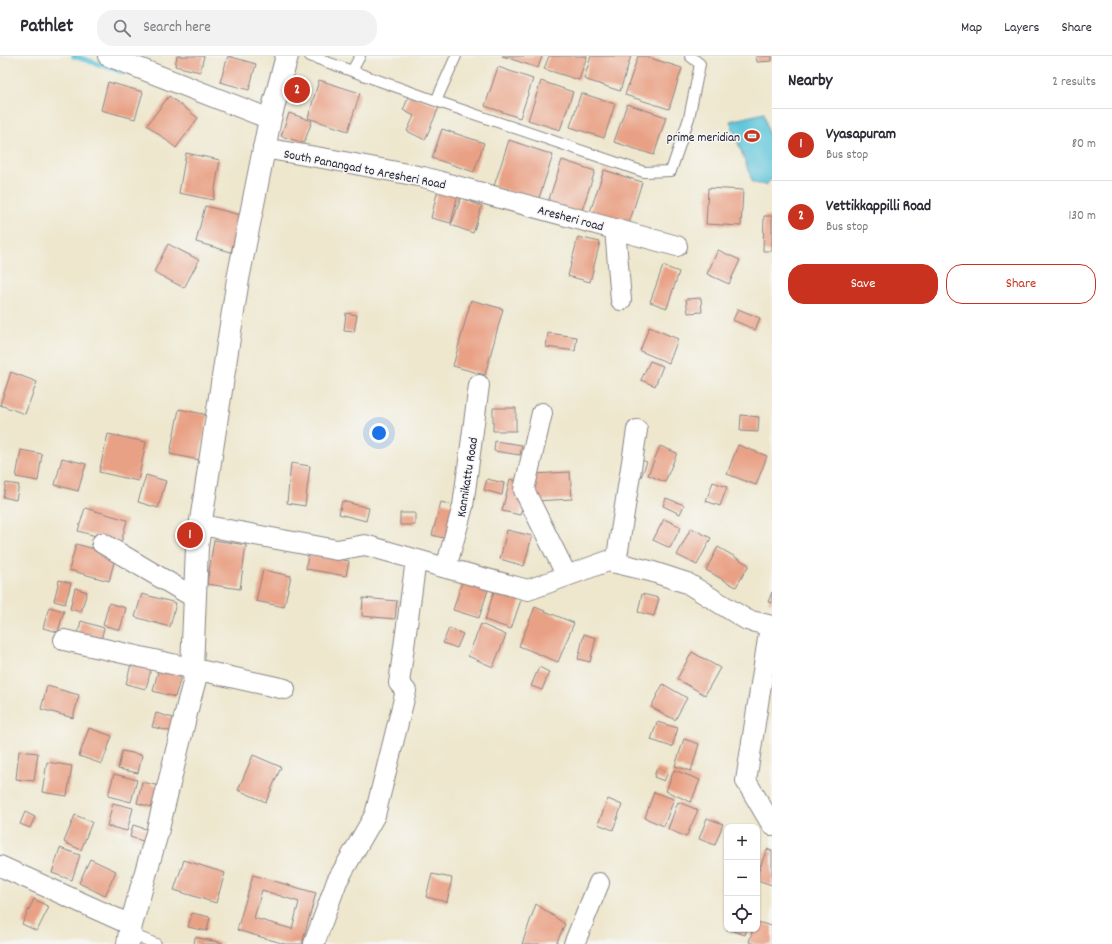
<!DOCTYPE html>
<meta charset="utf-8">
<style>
:root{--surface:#fff;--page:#f2f2f3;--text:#2b2b33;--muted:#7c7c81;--line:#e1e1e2;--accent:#c8321e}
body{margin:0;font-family:Dekko,sans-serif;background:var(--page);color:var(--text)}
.controls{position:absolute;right:12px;bottom:12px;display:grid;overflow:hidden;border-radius:8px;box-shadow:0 1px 3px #0004}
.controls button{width:36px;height:36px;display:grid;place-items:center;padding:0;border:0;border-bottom:1px solid var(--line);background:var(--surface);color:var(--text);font:20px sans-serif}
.you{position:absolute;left:379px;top:377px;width:14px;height:14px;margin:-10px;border:3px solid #fff;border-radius:50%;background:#1a73e8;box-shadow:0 0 0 6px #1a73e833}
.badge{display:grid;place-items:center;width:26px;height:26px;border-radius:50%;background:var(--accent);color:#fff;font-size:13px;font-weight:700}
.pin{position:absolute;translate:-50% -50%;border:2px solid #fff;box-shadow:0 1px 4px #0006}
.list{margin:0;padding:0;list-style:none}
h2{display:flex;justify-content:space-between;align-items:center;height:52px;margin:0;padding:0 16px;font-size:17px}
h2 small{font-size:13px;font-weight:400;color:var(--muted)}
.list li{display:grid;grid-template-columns:26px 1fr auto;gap:12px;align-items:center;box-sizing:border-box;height:72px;padding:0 16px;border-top:1px solid var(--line)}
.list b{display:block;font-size:15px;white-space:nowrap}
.list p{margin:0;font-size:13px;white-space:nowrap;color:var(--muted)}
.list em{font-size:13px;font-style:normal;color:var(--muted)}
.actions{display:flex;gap:8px;padding:12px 16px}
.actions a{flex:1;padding:9px 0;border:1px solid var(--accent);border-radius:16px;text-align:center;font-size:14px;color:var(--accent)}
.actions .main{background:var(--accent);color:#fff}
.icon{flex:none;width:22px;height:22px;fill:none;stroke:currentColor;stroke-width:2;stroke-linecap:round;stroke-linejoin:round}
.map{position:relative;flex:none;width:772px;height:888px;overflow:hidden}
header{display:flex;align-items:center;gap:24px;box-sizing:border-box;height:56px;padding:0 20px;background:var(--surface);border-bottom:1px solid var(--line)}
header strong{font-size:19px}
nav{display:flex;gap:22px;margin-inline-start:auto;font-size:14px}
.search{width:280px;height:36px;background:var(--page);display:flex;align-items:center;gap:10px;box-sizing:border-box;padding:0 14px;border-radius:16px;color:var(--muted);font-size:15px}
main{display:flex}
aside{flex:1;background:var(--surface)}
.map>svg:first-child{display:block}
.water{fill:#5cc4d9;stroke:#3f738a}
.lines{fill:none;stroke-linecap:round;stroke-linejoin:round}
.stream{stroke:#5cc4d9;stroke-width:5.5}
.building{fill:#e9a185;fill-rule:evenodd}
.lane-casing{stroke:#888484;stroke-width:12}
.street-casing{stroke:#888484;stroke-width:22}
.secondary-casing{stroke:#888484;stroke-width:24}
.lane{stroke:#fff;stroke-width:10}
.street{stroke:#fff;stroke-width:20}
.secondary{stroke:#fff;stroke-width:22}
.labels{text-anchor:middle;stroke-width:3;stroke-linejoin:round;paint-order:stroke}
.poi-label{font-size:13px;fill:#22223b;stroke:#f6f6f2;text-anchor:end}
.street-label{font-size:13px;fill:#22223b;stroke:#f6f6f2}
</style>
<header>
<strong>Pathlet</strong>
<div class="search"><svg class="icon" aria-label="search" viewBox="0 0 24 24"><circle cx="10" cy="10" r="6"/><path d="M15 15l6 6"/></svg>Search here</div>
<nav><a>Map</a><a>Layers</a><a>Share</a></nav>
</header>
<main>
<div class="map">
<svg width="772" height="888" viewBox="0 0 772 888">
<rect width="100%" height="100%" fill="#f6f6f2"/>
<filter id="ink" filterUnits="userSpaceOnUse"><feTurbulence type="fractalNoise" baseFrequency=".025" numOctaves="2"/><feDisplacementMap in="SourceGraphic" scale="8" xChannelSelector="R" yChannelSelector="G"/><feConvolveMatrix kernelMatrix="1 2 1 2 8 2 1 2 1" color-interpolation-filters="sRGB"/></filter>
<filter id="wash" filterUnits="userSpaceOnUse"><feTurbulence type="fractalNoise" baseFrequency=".012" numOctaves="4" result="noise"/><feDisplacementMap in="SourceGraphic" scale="16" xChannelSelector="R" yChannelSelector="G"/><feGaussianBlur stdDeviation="0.9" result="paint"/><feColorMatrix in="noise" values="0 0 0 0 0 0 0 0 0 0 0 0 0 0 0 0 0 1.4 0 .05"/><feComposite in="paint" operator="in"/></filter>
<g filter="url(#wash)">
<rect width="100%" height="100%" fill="#eee7ce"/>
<path class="water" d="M 764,57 L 772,94 L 772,123 L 766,129 L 753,127 L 730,65 Z"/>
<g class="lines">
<path class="stream" d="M 74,0 L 123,16"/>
</g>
<g id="blocks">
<path class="building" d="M 177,0 L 204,0 L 200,16 L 175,10 Z
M 228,0 L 256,8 L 249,34 L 220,26 Z
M 502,0 L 542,0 L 538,12 Z
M 549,0 L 587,0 L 579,24 L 544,13 Z
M 591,0 L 631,0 L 620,35 L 584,23 Z
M 638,0 L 644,0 L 682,12 L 669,53 L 625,39 Z
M 756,0 L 772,0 L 772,5 L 757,6 Z
M 498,11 L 533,23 L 520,62 L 485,50 Z
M 319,24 L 360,37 L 348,75 L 308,62 Z
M 541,25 L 573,36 L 560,74 L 528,64 Z
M 108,26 L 143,36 L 135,63 L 101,54 Z
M 581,37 L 615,48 L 604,82 L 570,71 Z
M 410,38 L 439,51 L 425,84 L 407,75 L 414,60 L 403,54 Z
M 169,40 L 198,62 L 176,92 L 147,69 Z
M 627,48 L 666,61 L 654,99 L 614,86 Z
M 289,57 L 312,65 L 304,87 L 281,80 Z
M 442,73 L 484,87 L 474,116 L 432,102 Z
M 509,84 L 553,99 L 538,145 L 494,130 Z
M 186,97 L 220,104 L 213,144 L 179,137 Z
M 562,104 L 595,115 L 580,160 L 547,149 Z
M 604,114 L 642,126 L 628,171 L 589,159 Z
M 439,129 L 459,134 L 451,167 L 431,162 Z
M 708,132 L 743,134 L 741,170 L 706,168 Z
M 461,142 L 482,150 L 473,177 L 451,169 Z
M 205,150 L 241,159 L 231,196 L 196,186 Z
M 764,160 L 772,160 L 772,195 L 763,195 Z
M 578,181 L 600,186 L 590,226 L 568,220 Z
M 168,188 L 199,204 L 184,232 L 154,216 Z
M 718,194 L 740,204 L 729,228 L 707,218 Z
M 663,210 L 679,216 L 667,252 L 650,246 Z
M 701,242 L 702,256 L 688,257 L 686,243 Z
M 471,244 L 503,253 L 485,319 L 453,310 Z
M 738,253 L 760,262 L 755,274 L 733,264 Z
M 346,257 L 357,259 L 354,276 L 344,275 Z
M 649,271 L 678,283 L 669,307 L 640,295 Z
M 548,277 L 577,281 L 575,295 L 546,291 Z
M 650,305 L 663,310 L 655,330 L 641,324 Z
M 11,316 L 37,326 L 25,358 L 0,349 Z
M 493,352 L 516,352 L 516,375 L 493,375 Z
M 179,353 L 208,359 L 199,404 L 170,398 Z
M 741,359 L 759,361 L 758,376 L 740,375 Z
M 108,378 L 146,386 L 138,425 L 99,416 Z
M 495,385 L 522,389 L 520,399 L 494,395 Z
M 738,389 L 767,400 L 756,429 L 727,418 Z
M 660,390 L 677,397 L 665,426 L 648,419 Z
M 21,394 L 42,398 L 38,425 L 16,421 Z
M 62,402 L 86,408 L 78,435 L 55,429 Z
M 638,403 L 647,406 L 641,421 L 632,417 Z
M 291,407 L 310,410 L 305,450 L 287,447 Z
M 570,416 L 572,443 L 535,445 L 533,418 Z
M 146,419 L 166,425 L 158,452 L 138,446 Z
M 487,423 L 504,427 L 502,439 L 484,434 Z
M 510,423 L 520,426 L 516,443 L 524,445 L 520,459 L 502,455 Z
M 713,426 L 727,431 L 720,450 L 706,445 Z
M 6,427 L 19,429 L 16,444 L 3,441 Z
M 666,442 L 684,449 L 680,458 L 663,450 Z
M 342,445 L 369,452 L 366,465 L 339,458 Z
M 441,446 L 460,451 L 451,484 L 432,479 Z
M 85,452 L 127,464 L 121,487 L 78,475 Z
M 400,457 L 415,457 L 415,469 L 400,469 Z
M 664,463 L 681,471 L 670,492 L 653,484 Z
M 691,472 L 711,482 L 697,509 L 677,499 Z
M 507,474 L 532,480 L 524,510 L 500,503 Z
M 214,484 L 246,489 L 240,533 L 207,528 Z
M 76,488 L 116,499 L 109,525 L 69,514 Z
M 718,491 L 749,509 L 736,531 L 706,514 Z
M 308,498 L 349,505 L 346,520 L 306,513 Z
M 263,514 L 291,520 L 284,551 L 256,545 Z
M 59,524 L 71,527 L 65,548 L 54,545 Z
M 462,526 L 488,534 L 479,562 L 453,554 Z
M 496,529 L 523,538 L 511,573 L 485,564 Z
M 75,532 L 87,536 L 81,556 L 70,553 Z
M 772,536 L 772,547 L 768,546 Z
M 142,538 L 176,547 L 170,571 L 135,561 Z
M 642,538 L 659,542 L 654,560 L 638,556 Z
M 363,542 L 397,545 L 395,563 L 362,560 Z
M 109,547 L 126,552 L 120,574 L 103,569 Z
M 49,551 L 64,555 L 58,576 L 43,572 Z
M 535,551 L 574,567 L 558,606 L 519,590 Z
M 81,565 L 104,572 L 100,588 L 77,581 Z
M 481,568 L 506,579 L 493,611 L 468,600 Z
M 449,572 L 463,578 L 457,592 L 443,587 Z
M 584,578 L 596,582 L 590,606 L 578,603 Z
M 692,596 L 720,612 L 705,639 L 677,623 Z
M 131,608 L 151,613 L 146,633 L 126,628 Z
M 159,611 L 182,617 L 175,641 L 153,635 Z
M 539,611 L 549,616 L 542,634 L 531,630 Z
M 663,628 L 687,642 L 675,664 L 651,651 Z
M 47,630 L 79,639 L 73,662 L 41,653 Z
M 156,657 L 177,663 L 174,676 L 152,671 Z
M 657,666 L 678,672 L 672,691 L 651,684 Z
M 89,672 L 112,680 L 102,708 L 79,700 Z
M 684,683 L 699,688 L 691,715 L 675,710 Z
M 19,695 L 38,697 L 34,725 L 16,723 Z
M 122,695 L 142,699 L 138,717 L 118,713 Z
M 253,699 L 281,711 L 266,746 L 238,734 Z
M 47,706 L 72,710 L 67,740 L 42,736 Z
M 657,712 L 668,716 L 664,725 L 654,721 Z
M 674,714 L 700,724 L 691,746 L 666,735 Z
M 114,718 L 137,724 L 131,746 L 108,740 Z
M 142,726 L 160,730 L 155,752 L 137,747 Z
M 654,736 L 674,743 L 664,770 L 645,762 Z
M 608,743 L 622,749 L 613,774 L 598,768 Z
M 678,746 L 698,754 L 686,781 L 668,773 Z
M 113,747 L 133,752 L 127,775 L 107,770 Z
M 25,756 L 35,761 L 30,772 L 20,768 Z
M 75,759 L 92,766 L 81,794 L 64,786 Z
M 707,762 L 723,768 L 715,789 L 699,783 Z
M 133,769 L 149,774 L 146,786 L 130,781 Z
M 60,792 L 80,799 L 72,824 L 52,817 Z
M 767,793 L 772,795 L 772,829 L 757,824 L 757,819 Z
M 90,803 L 116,815 L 105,840 L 79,827 Z
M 184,804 L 225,817 L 216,847 L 174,834 Z
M 432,818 L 452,822 L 447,846 L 426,841 Z
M 253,819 L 316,837 L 302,888 L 285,888 L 237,874 ZM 262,834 L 299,846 L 292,873 L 254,862 Z
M 34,843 L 49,851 L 37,875 L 22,868 Z
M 536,848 L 565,868 L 556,888 L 522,888 Z
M 192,857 L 210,861 L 207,875 L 188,871 Z
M 757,866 L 772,870 L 772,888 L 756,888 L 749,886 L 753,873 L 757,873 Z
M 727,873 L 747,873 L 745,879 Z
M 195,881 L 223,887 L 223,888 L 194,888 Z"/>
</g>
</g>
<g filter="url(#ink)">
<use href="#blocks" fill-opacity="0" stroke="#888484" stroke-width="1"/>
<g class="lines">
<defs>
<path id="lane" d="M 310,0 L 436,45 L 644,116 L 671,115 L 689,62 L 700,8 L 690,0
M 352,15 L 360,0
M 436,45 L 456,0
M 129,877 L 156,888"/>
<path id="street" d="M 108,0 L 270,63
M 263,92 L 334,104 L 423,121 L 677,190
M 615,173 L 621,244
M 542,357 L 524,434 L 567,520
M 201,469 L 337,494 L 365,489 L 446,512 L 528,534 L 608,505 L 650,515 L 687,527 L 747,564 L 772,570
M 102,487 L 195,542
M 616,507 L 637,374
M 446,512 L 463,450 L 479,329
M 770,570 L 746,725 L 772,769
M 64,584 L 285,633
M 0,810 L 131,869
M 314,888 L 337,825 L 375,759 L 406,635 L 399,627 L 416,504
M 574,888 L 599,827"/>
<path id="secondary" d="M 128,888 L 131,869 L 157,777 L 189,645 L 195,623 L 192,612 L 197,491 L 238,223 L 270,63 L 287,0"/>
</defs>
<use href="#lane" class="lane-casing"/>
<use href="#street" class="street-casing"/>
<use href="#secondary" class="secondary-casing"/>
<use href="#lane" class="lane"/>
<use href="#street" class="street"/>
<use href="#secondary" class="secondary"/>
</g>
</g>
<defs>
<symbol id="stadium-bare" viewBox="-9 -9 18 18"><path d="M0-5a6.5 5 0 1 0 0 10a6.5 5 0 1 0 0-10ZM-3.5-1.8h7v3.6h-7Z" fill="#c8321e" stroke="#f6f6f2" stroke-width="2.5" paint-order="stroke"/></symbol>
</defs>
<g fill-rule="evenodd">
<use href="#stadium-bare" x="741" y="69" width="22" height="22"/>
</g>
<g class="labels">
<g class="poi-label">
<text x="740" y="85">prime meridian</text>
</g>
<g class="street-label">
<text transform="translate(365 112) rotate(11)" y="5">South Panangad to Aresheri Road</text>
<text transform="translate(571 161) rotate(15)" y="5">Aresheri road</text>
<text transform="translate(466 421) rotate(-81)" y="5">Kannikattu Road</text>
</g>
</g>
</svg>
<div class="controls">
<button>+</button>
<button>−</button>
<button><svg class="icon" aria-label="locate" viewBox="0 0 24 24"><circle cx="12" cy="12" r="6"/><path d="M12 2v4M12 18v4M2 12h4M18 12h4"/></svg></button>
</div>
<div class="you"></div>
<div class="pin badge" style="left:190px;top:479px">1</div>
<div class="pin badge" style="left:297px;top:34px">2</div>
</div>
<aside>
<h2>Nearby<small>2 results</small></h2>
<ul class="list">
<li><span class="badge">1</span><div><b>Vyasapuram</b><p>Bus stop</p></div><em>80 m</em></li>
<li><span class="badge">2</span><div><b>Vettikkappilli Road</b><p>Bus stop</p></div><em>130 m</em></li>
</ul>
<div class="actions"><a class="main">Save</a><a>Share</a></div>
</aside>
</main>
